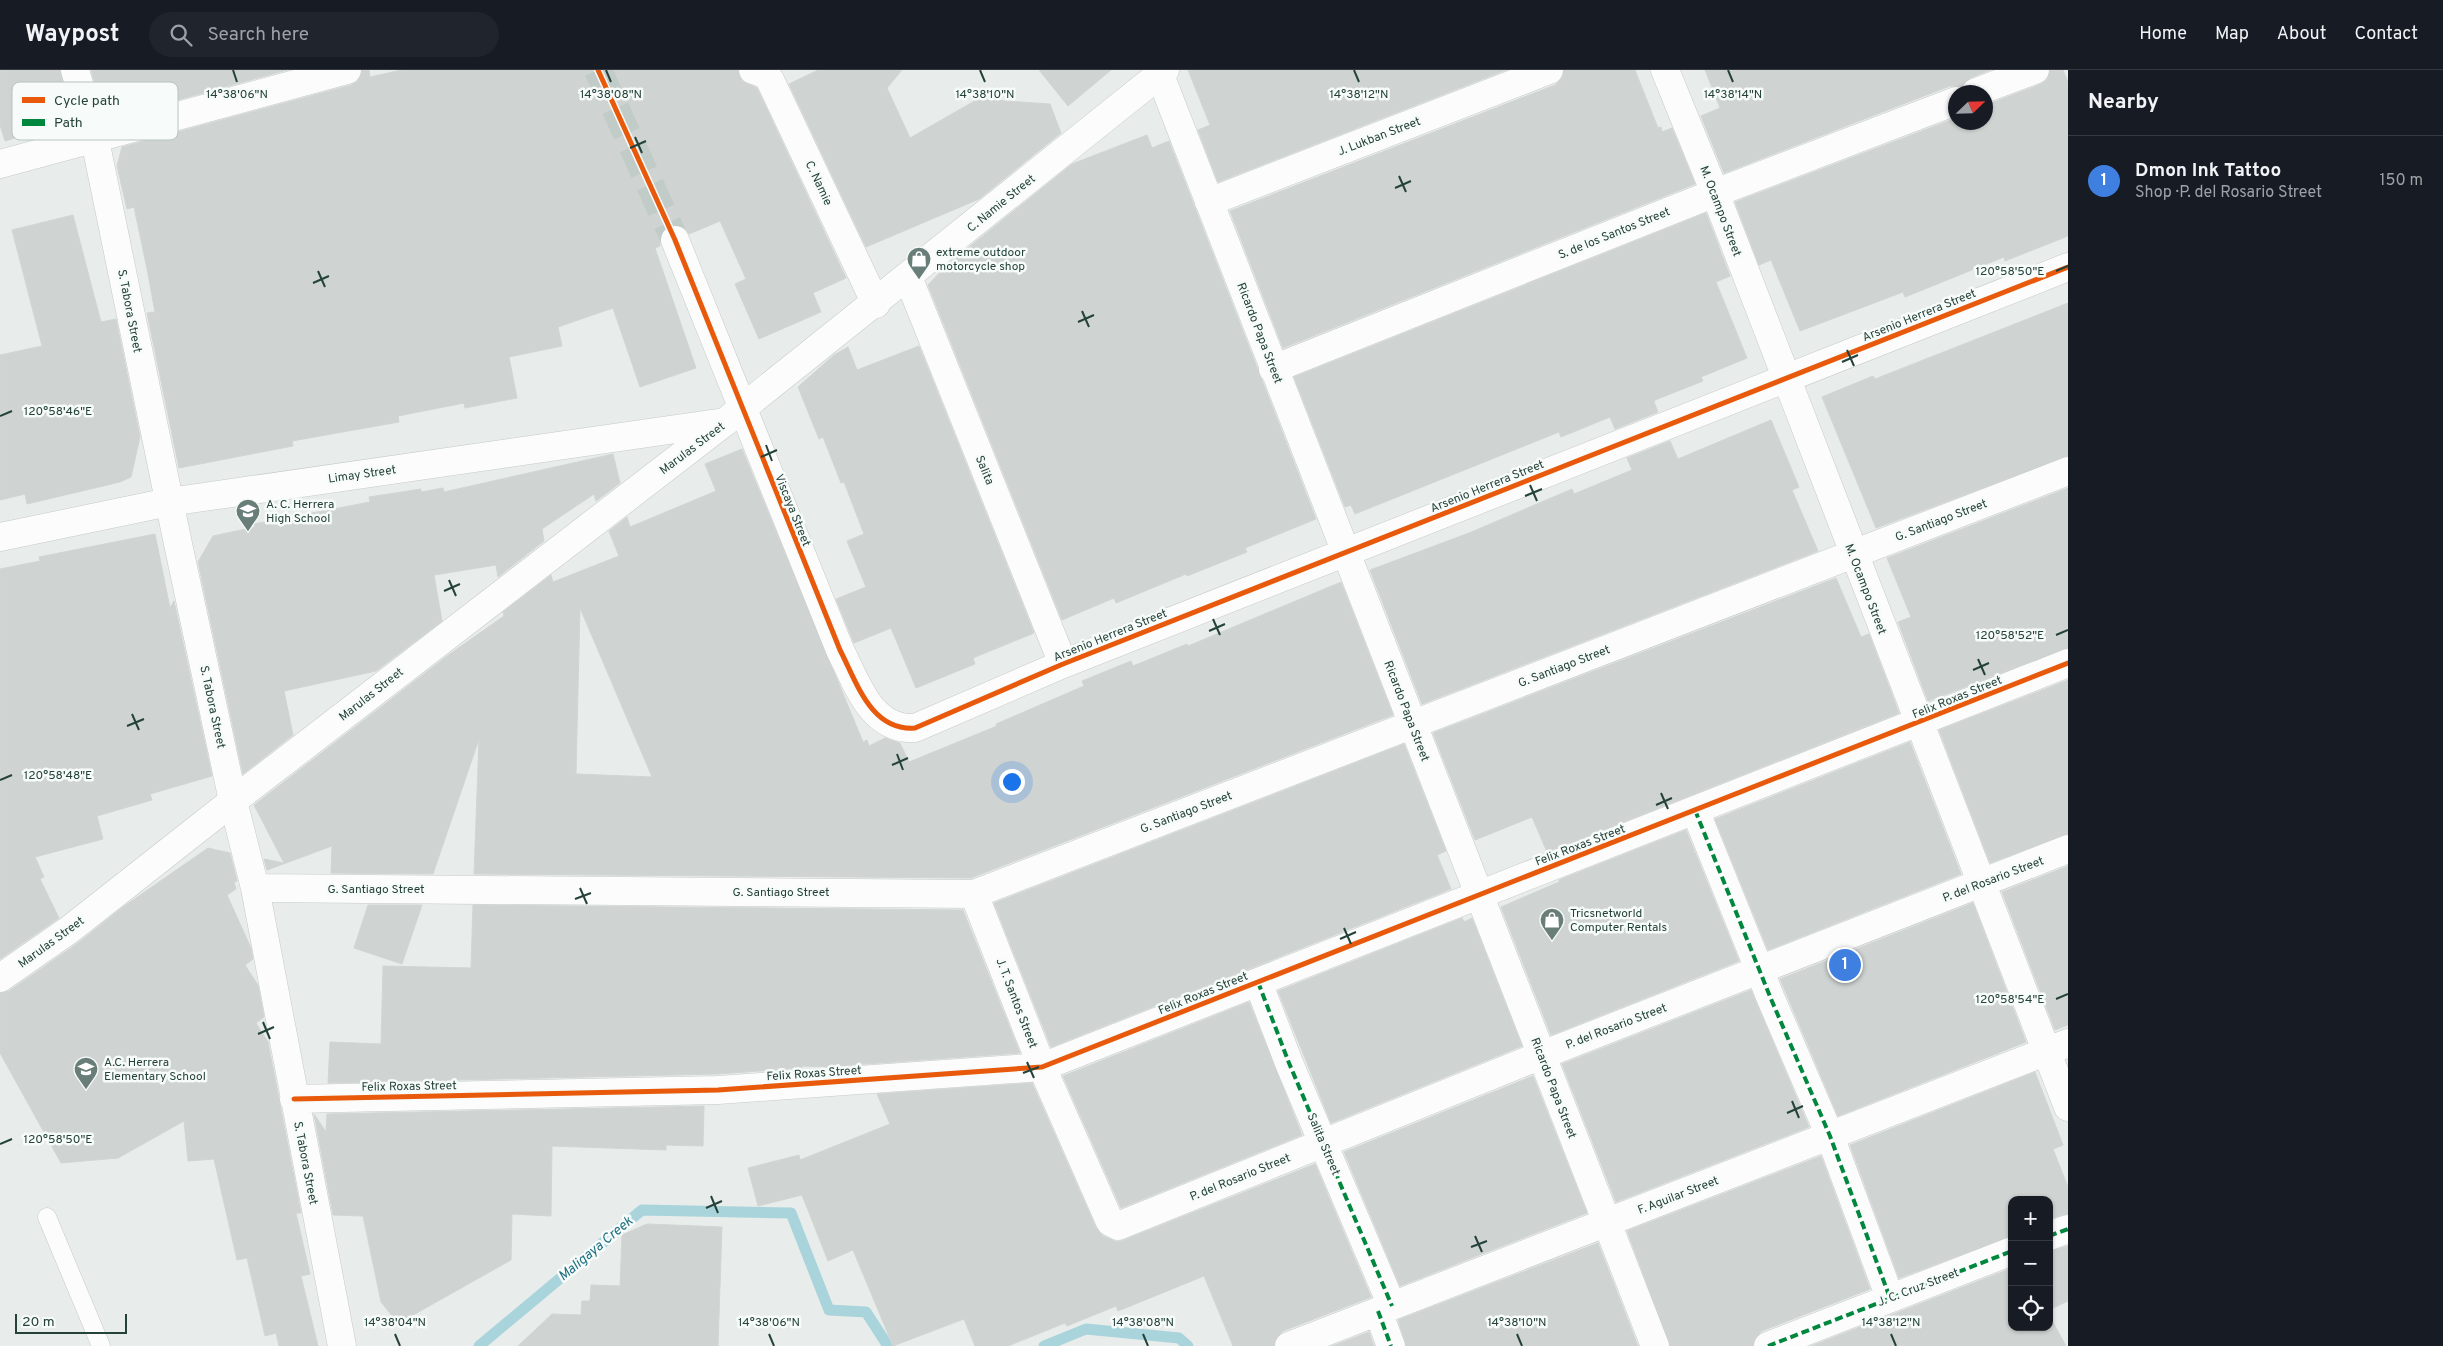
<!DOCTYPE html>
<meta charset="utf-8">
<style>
:root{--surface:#171b24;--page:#20242c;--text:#f1f3f6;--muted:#9ea1a6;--line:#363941;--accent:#b45309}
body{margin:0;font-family:Overpass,sans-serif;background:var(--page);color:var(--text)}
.controls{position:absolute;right:15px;bottom:15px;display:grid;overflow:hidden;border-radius:10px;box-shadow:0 1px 4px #0004}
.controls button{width:45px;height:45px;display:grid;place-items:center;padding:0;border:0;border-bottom:1px solid var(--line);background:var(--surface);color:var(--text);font:25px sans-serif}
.compass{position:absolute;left:1948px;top:15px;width:45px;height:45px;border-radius:50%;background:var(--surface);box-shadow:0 1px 4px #0004;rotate:67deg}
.scale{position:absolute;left:15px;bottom:12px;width:112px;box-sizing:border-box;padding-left:5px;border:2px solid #24423a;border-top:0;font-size:14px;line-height:18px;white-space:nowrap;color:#24423a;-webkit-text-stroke:4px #f7fbf9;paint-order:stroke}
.you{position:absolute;left:1011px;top:711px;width:18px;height:18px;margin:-12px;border:4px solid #fff;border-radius:50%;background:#1a73e8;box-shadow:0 0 0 8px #1a73e833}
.badge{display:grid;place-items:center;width:32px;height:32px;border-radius:50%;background:var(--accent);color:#fff;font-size:16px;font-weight:700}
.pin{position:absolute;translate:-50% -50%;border:2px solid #fff;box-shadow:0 1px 5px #0006}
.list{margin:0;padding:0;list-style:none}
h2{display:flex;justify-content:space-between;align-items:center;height:65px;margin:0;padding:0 20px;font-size:21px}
h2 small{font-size:16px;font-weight:400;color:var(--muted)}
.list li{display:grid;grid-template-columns:32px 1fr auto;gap:15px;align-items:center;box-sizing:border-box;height:90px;padding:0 20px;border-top:1px solid var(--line)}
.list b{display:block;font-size:19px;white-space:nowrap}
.list p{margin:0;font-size:16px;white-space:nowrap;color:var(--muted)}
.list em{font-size:16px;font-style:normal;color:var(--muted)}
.icon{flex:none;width:28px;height:28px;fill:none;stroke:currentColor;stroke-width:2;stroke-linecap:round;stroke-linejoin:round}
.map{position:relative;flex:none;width:2068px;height:1276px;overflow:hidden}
header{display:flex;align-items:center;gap:30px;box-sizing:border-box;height:70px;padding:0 25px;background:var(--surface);border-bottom:1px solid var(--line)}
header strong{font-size:24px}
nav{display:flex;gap:28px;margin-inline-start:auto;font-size:18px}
.search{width:350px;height:45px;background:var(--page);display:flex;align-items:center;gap:12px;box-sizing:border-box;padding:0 18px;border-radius:28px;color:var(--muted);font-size:19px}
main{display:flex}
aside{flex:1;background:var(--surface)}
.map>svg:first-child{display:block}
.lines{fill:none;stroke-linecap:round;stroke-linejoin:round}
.stream{stroke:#a9d4db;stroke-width:11}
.building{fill:#cfd4d2;stroke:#d1d6d4;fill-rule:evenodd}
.street-tunnel{stroke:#c1cbc8;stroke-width:28;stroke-dasharray:28 14;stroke-linecap:butt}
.lane-casing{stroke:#c5cac8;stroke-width:19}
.street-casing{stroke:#c5cac8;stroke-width:29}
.secondary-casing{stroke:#c3cbc8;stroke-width:29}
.lane{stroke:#fcfcfc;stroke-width:18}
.street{stroke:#fcfcfc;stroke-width:28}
.secondary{stroke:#fcfcfc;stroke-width:28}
.quiet{stroke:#00873e;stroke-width:4;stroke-dasharray:8 4;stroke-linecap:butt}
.cycleway-casing{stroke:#f7fbf9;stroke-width:8}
.cycleway{stroke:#e8590c;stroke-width:5}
.ticks{fill:none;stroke:#24423a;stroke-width:2}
.labels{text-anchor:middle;stroke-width:5;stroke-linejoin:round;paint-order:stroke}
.street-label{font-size:12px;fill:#24423a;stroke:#f7fbf9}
.poi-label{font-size:12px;fill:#24423a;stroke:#f7fbf9;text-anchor:start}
.water-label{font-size:14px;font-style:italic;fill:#1c6f80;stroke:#f7fbf9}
.key{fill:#f7fbf9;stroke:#b8c4c0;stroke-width:1}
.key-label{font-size:14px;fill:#24423a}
.ticks-label{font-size:12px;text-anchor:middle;fill:#24423a;stroke:#f7fbf9;stroke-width:5;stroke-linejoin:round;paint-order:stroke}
</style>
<header>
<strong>Waypost</strong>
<div class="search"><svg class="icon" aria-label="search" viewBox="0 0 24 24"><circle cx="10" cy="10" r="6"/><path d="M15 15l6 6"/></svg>Search here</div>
<nav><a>Home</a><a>Map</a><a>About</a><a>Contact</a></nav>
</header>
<main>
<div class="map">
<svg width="2068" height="1276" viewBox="0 0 2068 1276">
<rect width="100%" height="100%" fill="#e8edeb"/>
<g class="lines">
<path class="stream" d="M 479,1276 L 642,1140 L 791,1143 L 829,1240 L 866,1242 L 888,1276
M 1044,1276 L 1086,1259 L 1179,1268 L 1188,1276"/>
</g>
<path class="building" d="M 0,0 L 60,0 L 73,51 L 5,71 L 0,55 Z
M 91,0 L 287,0 L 130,43 L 132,33 L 103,42 Z
M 362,0 L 369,0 L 370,7 L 401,0 L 738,0 L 742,11 L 757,18 L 846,208 L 813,223 L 821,242 L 759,269 L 735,214 L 746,209 L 720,151 L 689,164 L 684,157 L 678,155 L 670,155 L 662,161 L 660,168 L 660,176 L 655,178 L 696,298 L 640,317 L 613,238 L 558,257 L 562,276 L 509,287 L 517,328 L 465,338 L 464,333 L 398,346 L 399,352 L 292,371 L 293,376 L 179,398 L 147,243 L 155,242 L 147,199 L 134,137 L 127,139 L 117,96 L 122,77 L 351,15 L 358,11 Z
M 818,0 L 902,0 L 887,18 L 910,68 L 978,29 L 1050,34 L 1061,63 L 979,129 L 866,177 L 789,14 Z
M 1039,0 L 1111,0 L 1068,36 Z
M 1188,0 L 1506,0 L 1218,112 L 1198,60 L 1210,55 Z
M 1564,0 L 1635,0 L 1658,58 L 1661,57 L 1662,62 L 1672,58 L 1695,114 L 1283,278 L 1230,141 L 1555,15 L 1561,9 Z
M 1705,0 L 1990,0 L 1970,8 L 1962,17 L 1950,16 L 1724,103 L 1701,46 L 1720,38 Z
M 2050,0 L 2063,0 L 2068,12 L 2068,166 L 2005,191 L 2004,187 L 1905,227 L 1903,222 L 1800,261 L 1771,190 L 1759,195 L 1735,132 L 1956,48 L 1956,52 L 1986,52 L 1986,35 L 2041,14 L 2047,10 Z
M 1147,65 L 1152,78 L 1169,71 L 1316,449 L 1245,478 L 1247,482 L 1187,506 L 1186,504 L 1116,533 L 1114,528 L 1062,550 L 928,215 L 948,194 L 1072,94 Z
M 1706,143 L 1730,206 L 1716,212 L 1747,288 L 1701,307 L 1703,311 L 1655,330 L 1654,332 L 1658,342 L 1615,359 L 1610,347 L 1561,367 L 1559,362 L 1355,444 L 1351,435 L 1345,437 L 1294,307 Z
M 73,145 L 101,252 L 116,249 L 140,367 L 131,407 L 120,412 L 27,434 L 25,424 L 0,430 L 0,285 L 42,276 L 12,160 Z
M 2068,233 L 2068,386 L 1876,458 L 1822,327 L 1873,306 L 1875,309 Z
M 919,276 L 1034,563 L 973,588 L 975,594 L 916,618 L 891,558 L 854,573 L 836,529 L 866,517 L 847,471 L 864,464 L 844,412 L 841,413 L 823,367 L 819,369 L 798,317 L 834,285 L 848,277 L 857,300 Z
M 1771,350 L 1799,417 L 1792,420 L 1818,481 L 1422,634 L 1370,500 L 1469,463 L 1572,419 L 1574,424 L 1632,400 L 1627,388 L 1670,371 L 1678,389 Z
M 742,379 L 863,672 L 867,670 L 869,676 L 885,668 L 900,673 L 909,692 L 997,656 L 996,654 L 1084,616 L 1082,611 L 1131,591 L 1133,596 L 1187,574 L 1188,576 L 1341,512 L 1393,645 L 971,808 L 474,804 L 479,669 L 433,804 L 331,803 L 332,776 L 267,800 L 264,789 L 284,793 L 254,735 L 447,586 L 504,546 L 503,542 L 551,505 L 553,512 L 619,486 L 609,461 L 627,447 L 630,457 L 716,421 L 705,394 ZM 580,538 L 652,707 L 576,704 Z
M 613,384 L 620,413 L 596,431 L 594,424 L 542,459 L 544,471 L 498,507 L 496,495 L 434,505 L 442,551 L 376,601 L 284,621 L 293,665 L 243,704 L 198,492 L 213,466 L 255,457 L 254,454 L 370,432 L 369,427 L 421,419 L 421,422 L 443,418 L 444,422 Z
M 2068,418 L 2068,578 L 1928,631 L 1898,552 L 1911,547 L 1887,488 Z
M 155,464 L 170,538 L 174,531 L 212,706 L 150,724 L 152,730 L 97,746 L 103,769 L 35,787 L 44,807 L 40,809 L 59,848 L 0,889 L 0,499 L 40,491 L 39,487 Z
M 1836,508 L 1861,567 L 1869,564 L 1899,643 L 1547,782 L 1532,747 L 1475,770 L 1433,663 Z
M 2068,610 L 2068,764 L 1990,793 L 1939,660 Z
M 1910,672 L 1961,804 L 1768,880 L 1715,749 Z
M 1404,674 L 1446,781 L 1437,785 L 1451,819 L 1051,977 L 994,833 Z
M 1686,760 L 1739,891 L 1551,965 L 1501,837 L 1559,812 L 1559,810 Z
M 208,778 L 230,783 L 237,811 L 234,812 L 236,819 L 227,825 L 251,878 L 253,889 L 245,895 L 258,915 L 264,947 L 256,953 L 268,972 L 301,1143 L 296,1143 L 310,1204 L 301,1206 L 318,1276 L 279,1276 L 276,1263 L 265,1266 L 247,1188 L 237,1190 L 214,1089 L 188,1091 L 184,1051 L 118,1088 L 61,1093 L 0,983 L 0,923 L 9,921 L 78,873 L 123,837 Z
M 2068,796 L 2068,955 L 2055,960 L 2002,822 Z
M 1973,833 L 2026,972 L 1838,1046 L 1780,909 Z
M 368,835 L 422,835 L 402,894 L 354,878 Z
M 473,835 L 963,840 L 1020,983 L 824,997 L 802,996 L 802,998 L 717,1004 L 328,1013 L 330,972 L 381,974 L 383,896 L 471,898 Z
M 1462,848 L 1464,852 L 1472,848 L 1522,976 L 1331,1053 L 1278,921 Z
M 1751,920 L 1809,1057 L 1616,1132 L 1562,994 Z
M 1249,932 L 1302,1065 L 1121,1138 L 1063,1006 Z
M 2035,1002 L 2063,1075 L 2053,1079 L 2068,1117 L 2068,1144 L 2049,1149 L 2049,1130 L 2012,1130 L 2012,1166 L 1899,1208 L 1850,1075 Z
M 1533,1006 L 1587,1143 L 1400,1216 L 1344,1082 Z
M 1032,1013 L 1096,1158 L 1103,1166 L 1117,1172 L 1124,1170 L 1315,1094 L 1371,1227 L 1283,1261 L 1277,1267 L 1274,1276 L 1233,1276 L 1204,1206 L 1118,1241 L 1116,1236 L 1067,1256 L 1065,1253 L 1008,1276 L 975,1276 L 964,1249 L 893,1276 L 853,1180 L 828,1191 L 802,1125 L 758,1136 L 748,1098 L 799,1085 L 800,1090 L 890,1054 L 877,1024 Z
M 704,1036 L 703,1076 L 666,1075 L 666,1080 L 552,1076 L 551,1146 L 512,1144 L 511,1190 L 415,1244 L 396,1251 L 381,1232 L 363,1146 L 333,1145 L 314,1044 L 326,1062 L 327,1044 Z
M 1821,1086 L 1870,1219 L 1762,1261 L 1756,1267 L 1753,1276 L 1670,1276 L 1627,1161 Z
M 647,1154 L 722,1157 L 718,1276 L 518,1276 L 552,1244 L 581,1245 L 582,1231 L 590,1231 L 591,1215 L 620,1216 L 622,1165 Z
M 1598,1173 L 1638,1276 L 1406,1276 L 1398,1250 Z
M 2068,1176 L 2068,1231 L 2049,1240 L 2049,1181 Z
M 2012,1198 L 2012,1257 L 2049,1257 L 2049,1245 L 2066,1276 L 1811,1276 Z
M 1369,1262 L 1374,1276 L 1332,1276 Z"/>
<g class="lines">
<path class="street-tunnel" d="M 598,0 L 675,170"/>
<defs>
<path id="lane" d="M 47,1147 L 101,1276"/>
<path id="street" d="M 75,0 L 95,70 L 177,469 L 233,731 L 255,818 L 342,1276
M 753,0 L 765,4 L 770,10 L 876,234
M 1665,0 L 1715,123 L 2068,1037
M 1976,22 L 2035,0
M 0,94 L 347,0
M 1209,132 L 1549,0
M 675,170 L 840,580 C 857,613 871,661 915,658 L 1063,594 L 2068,197
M 908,207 L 1063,594
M 1273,299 L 1715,123 L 1956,31
M 1695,740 L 1771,929 L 1830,1066 L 1890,1228
M 255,818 L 974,824 L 2068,401
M 974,824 L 1042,997 L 1110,1152 L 1118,1156 L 1542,985 L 2068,779
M 0,908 L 69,860 L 233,731 L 725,352
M 1258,912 L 1289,993 L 1392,1236
M 294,1029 L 718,1020 L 1042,997 L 2068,593
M 2049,1166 L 2068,1159
M 1378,1241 L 1391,1276
M 1289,1276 L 2068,973
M 1768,1276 L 2012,1181"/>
<path id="secondary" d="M 1160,5 L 1655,1276
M 0,467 L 169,432 L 725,352 L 1165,0"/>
</defs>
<use href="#lane" class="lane-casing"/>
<use href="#street" class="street-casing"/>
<use href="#secondary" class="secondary-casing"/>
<use href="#lane" class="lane"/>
<use href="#street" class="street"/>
<use href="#secondary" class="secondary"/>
<path class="quiet" d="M 1695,740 L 1771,929 L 1830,1066 L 1890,1228
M 1258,912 L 1289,993 L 1392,1236
M 2049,1166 L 2068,1159
M 1378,1241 L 1391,1276
M 1768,1276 L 2012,1181"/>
<defs>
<path id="cycleway" d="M 598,0 L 675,170 L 840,580 C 857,613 871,661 915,658 L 1063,594 L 2068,197
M 294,1029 L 718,1020 L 1042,997 L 2068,593"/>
</defs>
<use href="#cycleway" class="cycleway-casing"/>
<use href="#cycleway" class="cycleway"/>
</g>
<path class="ticks" d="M 233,0 L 237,12M 606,0 L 611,12M 980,0 L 985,12M 1354,0 L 1359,12M 1728,0 L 1733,12M 635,67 L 642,83M 630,78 L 646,71M 1399,106 L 1406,122M 1395,118 L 1411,111M 318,201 L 325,217M 2056,201 L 2068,196M 313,213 L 329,206M 1082,241 L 1089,257M 1078,252 L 1094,245M 1847,280 L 1854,296M 1842,292 L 1858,285M 0,346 L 12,341M 766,375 L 772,391M 761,387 L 777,380M 1530,415 L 1537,431M 1525,426 L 1542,419M 449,510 L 456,526M 444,521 L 460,514M 1213,549 L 1220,565M 1209,561 L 1225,554M 2056,565 L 2068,560M 1978,589 L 1985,605M 1973,600 L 1989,593M 132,644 L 139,660M 127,656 L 144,649M 897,684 L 903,700M 892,695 L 908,688M 0,710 L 12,705M 1661,723 L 1668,739M 1656,735 L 1672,728M 580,818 L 587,834M 575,829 L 591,823M 1344,858 L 1351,874M 1340,869 L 1356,862M 2056,929 L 2068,924M 263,952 L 270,969M 258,964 L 274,957M 1027,992 L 1034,1008M 1023,1003 L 1039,997M 1792,1031 L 1799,1048M 1787,1043 L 1803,1036M 0,1074 L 12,1069M 711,1126 L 718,1143M 706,1138 L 722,1131M 1475,1166 L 1482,1182M 1471,1177 L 1487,1171M 395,1264 L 400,1276M 769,1264 L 774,1276M 1143,1264 L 1148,1276M 1517,1264 L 1522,1276M 1891,1264 L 1896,1276"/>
<defs>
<symbol id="shop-pin" viewBox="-11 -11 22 30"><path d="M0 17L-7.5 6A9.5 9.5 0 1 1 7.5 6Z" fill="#697e78" stroke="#f7fbf9"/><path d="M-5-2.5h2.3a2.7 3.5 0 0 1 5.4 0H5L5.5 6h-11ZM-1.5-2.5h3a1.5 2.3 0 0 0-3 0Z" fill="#fff"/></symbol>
<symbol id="school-pin" viewBox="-11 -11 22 30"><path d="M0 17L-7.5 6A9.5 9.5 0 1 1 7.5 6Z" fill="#697e78" stroke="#f7fbf9"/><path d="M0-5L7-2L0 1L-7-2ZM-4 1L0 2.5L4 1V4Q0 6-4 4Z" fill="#fff"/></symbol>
</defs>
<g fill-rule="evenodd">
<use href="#shop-pin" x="905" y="175" width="28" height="38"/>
<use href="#school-pin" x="234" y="427" width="28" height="38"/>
<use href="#shop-pin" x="1538" y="836" width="28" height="38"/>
<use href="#school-pin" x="72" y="985" width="28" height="38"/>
</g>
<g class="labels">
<g class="street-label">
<text transform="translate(1379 66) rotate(-21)" y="4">J. Lukban Street</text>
<text transform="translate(819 113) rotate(65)" y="4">C. Namie</text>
<text transform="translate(1001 133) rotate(-39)" y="4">C. Namie Street</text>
<text transform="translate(1721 141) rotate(69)" y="4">M. Ocampo Street</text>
<text transform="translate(1614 163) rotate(-22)" y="4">S. de los Santos Street</text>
<text transform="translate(130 241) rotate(79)" y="4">S. Tabora Street</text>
<text transform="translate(1919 245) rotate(-22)" y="4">Arsenio Herrera Street</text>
<text transform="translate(1260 263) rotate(69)" y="4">Ricardo Papa Street</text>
<text transform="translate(692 378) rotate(-37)" y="4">Marulas Street</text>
<text transform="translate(985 400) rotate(68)" y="4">Salita</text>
<text transform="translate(362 404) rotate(-8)" y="4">Limay Street</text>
<text transform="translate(1487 416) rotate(-22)" y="4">Arsenio Herrera Street</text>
<text transform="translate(793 440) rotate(68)" y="4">Viscaya Street</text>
<text transform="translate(1941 450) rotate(-21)" y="4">G. Santiago Street</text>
<text transform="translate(1866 519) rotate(69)" y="4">M. Ocampo Street</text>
<text transform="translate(1110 565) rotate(-22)" y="4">Arsenio Herrera Street</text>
<text transform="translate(1564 596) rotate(-21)" y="4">G. Santiago Street</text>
<text transform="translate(371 624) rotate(-38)" y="4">Marulas Street</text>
<text transform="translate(1957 627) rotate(-22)" y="4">Felix Roxas Street</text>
<text transform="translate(213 637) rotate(78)" y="4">S. Tabora Street</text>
<text transform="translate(1407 641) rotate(69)" y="4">Ricardo Papa Street</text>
<text transform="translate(1186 742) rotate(-21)" y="4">G. Santiago Street</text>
<text transform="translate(1580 775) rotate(-21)" y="4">Felix Roxas Street</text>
<text transform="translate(1993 809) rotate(-21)" y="4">P. del Rosario Street</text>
<text x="376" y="823">G. Santiago Street</text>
<text x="781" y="826">G. Santiago Street</text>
<text transform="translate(51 872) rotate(-36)" y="4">Marulas Street</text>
<text transform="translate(1203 923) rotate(-22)" y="4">Felix Roxas Street</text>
<text transform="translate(1017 933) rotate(69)" y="4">J. T. Santos Street</text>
<text transform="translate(1616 956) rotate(-21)" y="4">P. del Rosario Street</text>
<text transform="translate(814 1003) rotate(-4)" y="4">Felix Roxas Street</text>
<text transform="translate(409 1016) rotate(-1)" y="4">Felix Roxas Street</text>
<text transform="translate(1554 1018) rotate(69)" y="4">Ricardo Papa Street</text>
<text transform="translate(1324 1074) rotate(67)" y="4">Salita Street</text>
<text transform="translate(306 1093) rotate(79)" y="4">S. Tabora Street</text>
<text transform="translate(1240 1107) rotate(-22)" y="4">P. del Rosario Street</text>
<text transform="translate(1678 1125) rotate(-21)" y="4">F. Aguilar Street</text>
<text transform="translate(1918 1217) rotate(-21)" y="4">J. C. Cruz Street</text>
</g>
<g class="poi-label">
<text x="936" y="186">extreme outdoor<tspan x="936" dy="14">motorcycle shop</tspan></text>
<text x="266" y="438">A. C. Herrera<tspan x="266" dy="14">High School</tspan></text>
<text x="1570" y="847">Tricsnetworld<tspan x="1570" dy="14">Computer Rentals</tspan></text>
<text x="104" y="996">A.C. Herrera<tspan x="104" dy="14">Elementary School</tspan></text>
</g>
<g class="water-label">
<text transform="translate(595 1178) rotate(-40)" y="5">Maligaya Creek</text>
</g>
</g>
<rect x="12" y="12" width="166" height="58" rx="8" class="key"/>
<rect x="22" y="27" width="23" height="6" fill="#e8590c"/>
<rect x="22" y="49" width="23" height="7" fill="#00873e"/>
<g class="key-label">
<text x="54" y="35">Cycle path</text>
<text x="54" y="57">Path</text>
</g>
<g class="ticks-label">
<text x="611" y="28">14°38'08"N</text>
<text x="1359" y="28">14°38'12"N</text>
<text x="1733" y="28">14°38'14"N</text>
<text x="237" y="28">14°38'06"N</text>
<text x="985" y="28">14°38'10"N</text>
<text x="2010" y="205">120°58'50"E</text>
<text x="58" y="345">120°58'46"E</text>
<text x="2010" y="569">120°58'52"E</text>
<text x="58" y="709">120°58'48"E</text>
<text x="2010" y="933">120°58'54"E</text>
<text x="58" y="1073">120°58'50"E</text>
<text x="395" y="1256">14°38'04"N</text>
<text x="769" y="1256">14°38'06"N</text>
<text x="1143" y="1256">14°38'08"N</text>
<text x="1517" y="1256">14°38'10"N</text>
<text x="1891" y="1256">14°38'12"N</text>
</g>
</svg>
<div class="controls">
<button>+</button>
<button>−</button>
<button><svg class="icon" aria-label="locate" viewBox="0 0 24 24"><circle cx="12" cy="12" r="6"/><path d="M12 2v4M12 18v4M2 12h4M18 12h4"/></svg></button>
</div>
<svg class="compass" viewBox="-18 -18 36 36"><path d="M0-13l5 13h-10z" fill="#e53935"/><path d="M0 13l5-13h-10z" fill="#9ea1a6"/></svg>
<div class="scale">20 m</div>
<div class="you"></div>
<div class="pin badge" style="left:1845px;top:895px;background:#3f7fe0">1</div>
</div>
<aside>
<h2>Nearby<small></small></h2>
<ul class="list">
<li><span class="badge" style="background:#3f7fe0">1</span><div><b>Dmon Ink Tattoo</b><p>Shop · P. del Rosario Street</p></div><em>150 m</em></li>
</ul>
</aside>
</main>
